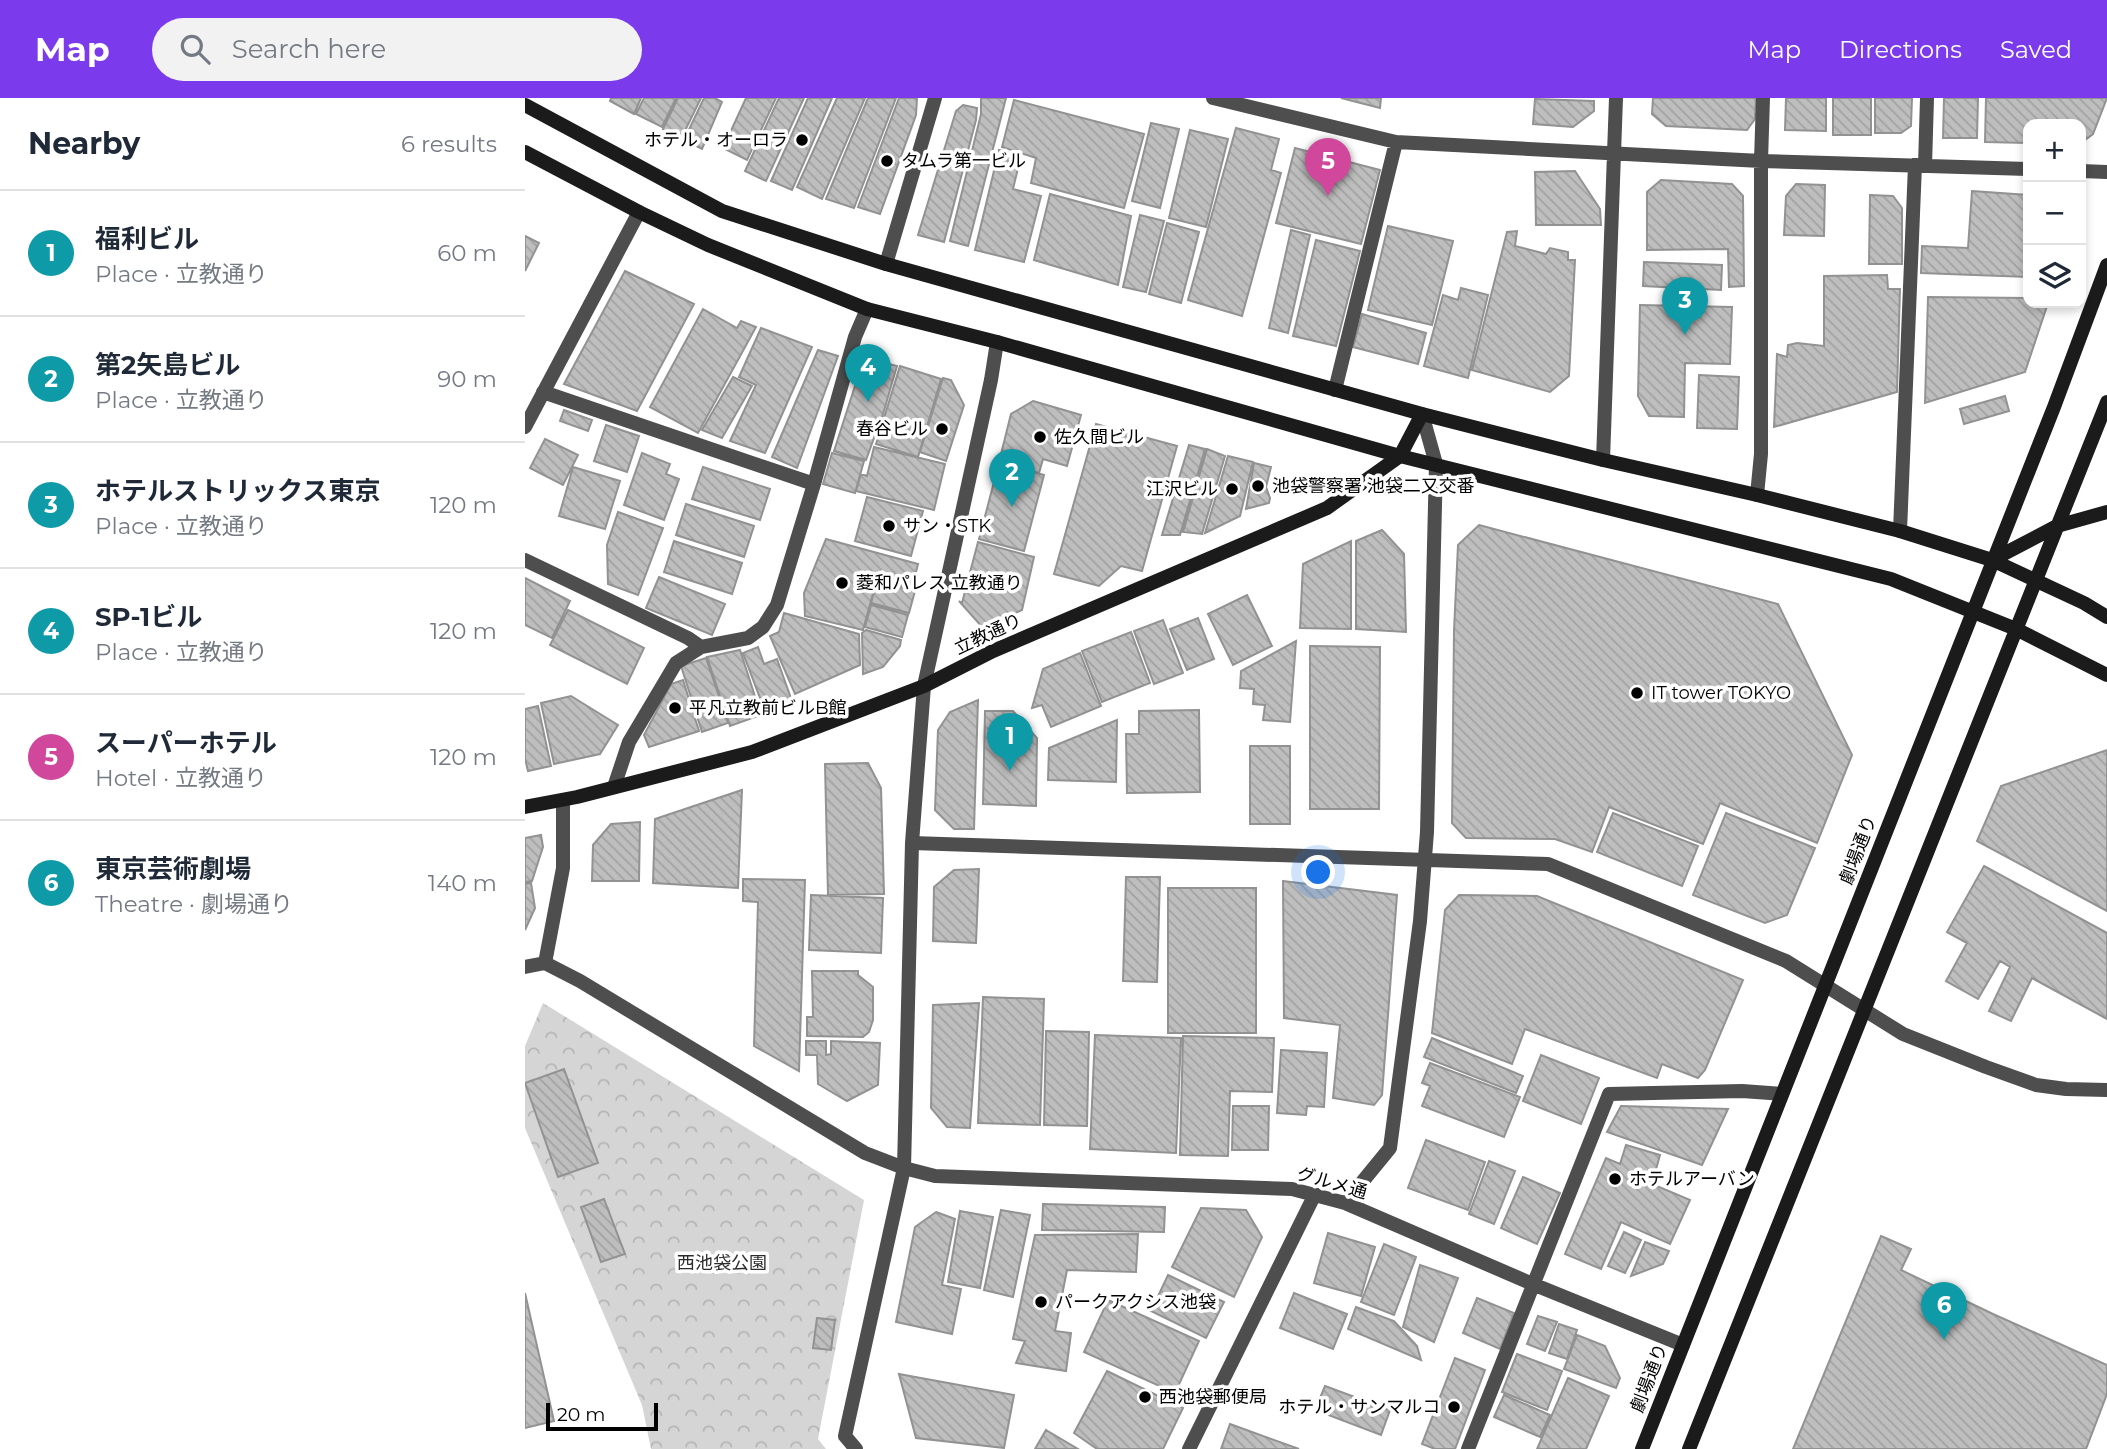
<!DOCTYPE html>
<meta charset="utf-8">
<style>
:root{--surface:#fff;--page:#f2f2f3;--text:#1f2937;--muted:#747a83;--line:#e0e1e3;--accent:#7c3aed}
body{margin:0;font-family:Montserrat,"Noto Sans JP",sans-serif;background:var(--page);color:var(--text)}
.controls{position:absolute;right:21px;top:21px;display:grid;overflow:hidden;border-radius:14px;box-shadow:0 4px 10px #0003}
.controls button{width:63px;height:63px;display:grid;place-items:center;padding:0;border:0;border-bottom:2px solid var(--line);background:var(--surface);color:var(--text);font:35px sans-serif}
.scale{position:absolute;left:21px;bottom:18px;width:112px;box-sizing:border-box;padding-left:7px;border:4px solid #000;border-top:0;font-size:19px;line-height:24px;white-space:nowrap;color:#000;-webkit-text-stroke:5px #fff;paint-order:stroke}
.you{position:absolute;left:794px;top:775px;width:24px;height:24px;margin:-18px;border:5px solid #fff;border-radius:50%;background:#1a73e8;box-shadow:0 0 0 10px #1a73e833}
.badge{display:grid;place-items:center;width:46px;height:46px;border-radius:50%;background:var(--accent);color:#fff;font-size:23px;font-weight:700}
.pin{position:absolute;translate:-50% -58px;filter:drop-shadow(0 2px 4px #0008)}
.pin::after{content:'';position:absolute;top:37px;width:24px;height:21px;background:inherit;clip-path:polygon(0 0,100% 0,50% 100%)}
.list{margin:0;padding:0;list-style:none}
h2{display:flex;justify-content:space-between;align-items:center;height:91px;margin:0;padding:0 28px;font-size:30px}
h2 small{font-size:23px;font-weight:400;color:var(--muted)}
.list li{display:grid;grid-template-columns:46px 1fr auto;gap:21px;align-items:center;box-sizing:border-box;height:126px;padding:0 28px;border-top:2px solid var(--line)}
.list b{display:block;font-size:26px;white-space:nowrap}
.list p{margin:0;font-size:23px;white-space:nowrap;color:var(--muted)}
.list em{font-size:23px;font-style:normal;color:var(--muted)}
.icon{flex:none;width:38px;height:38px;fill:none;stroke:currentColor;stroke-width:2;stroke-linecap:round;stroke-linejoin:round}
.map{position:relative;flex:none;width:1582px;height:1351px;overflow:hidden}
header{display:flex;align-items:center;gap:42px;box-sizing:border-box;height:98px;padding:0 35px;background:var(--accent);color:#fff}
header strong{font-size:33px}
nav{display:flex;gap:38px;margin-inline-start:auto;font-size:24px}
.search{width:490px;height:63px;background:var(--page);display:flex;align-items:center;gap:18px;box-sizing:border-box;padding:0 24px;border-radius:38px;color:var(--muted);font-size:26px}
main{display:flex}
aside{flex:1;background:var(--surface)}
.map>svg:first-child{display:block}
.park{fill:url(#park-crowns)}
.building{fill:url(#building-back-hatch);stroke:#929292;stroke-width:2}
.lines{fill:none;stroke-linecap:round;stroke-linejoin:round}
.street{stroke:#4e4e4e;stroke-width:14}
.secondary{stroke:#1b1b1b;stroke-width:14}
.poi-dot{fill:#000;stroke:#fff;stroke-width:2.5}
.labels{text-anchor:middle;stroke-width:7;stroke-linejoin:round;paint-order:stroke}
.poi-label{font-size:18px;fill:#000;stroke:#fff;text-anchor:start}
.street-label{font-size:18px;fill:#000;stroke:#fff}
.park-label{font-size:18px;fill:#2c2c2c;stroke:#fff}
</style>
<header>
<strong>Map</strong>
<div class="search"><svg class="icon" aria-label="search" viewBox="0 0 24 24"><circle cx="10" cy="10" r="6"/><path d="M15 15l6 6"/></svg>Search here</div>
<nav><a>Map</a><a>Directions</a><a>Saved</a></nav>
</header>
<main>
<aside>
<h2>Nearby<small>6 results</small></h2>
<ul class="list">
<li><span class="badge" style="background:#0f9aa8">1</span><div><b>福利ビル</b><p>Place · 立教通り</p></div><em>60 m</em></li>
<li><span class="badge" style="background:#0f9aa8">2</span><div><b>第2矢島ビル</b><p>Place · 立教通り</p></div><em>90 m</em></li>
<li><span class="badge" style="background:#0f9aa8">3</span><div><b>ホテルストリックス東京</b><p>Place · 立教通り</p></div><em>120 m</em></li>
<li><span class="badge" style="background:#0f9aa8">4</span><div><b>SP-1ビル</b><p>Place · 立教通り</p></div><em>120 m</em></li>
<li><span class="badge" style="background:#d1479c">5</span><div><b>スーパーホテル</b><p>Hotel · 立教通り</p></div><em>120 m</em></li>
<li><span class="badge" style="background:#0f9aa8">6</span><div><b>東京芸術劇場</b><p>Theatre · 劇場通り</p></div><em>140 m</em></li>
</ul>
</aside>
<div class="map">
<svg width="1582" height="1351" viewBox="0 0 1582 1351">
<defs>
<pattern id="park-crowns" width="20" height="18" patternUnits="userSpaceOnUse" patternTransform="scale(1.75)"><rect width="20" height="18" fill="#d5d5d5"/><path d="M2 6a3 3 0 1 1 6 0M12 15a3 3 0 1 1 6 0" fill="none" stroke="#b5b5b5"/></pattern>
<pattern id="building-back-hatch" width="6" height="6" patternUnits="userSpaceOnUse" patternTransform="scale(1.75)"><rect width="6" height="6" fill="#bebebe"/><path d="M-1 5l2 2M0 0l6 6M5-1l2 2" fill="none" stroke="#a2a2a2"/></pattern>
</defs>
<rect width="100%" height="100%" fill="#fff"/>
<path class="park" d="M 18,905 L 339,1102 L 293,1341 L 301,1351 L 126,1351 L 117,1307 L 0,1030 L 0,948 Z"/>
<path class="building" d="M 86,0 L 116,0 L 109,16 L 85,3 Z
M 119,0 L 151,0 L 137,29 L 111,16 Z
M 153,0 L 176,0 L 156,41 L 138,31 Z
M 179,0 L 190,0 L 197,4 L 177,51 L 159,42 Z
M 221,0 L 251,0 L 222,62 L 198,50 Z
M 254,0 L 279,0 L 241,83 L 220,73 Z
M 283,0 L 307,0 L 267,92 L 246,83 Z
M 312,0 L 340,0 L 297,101 L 272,89 Z
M 343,0 L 371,0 L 329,110 L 301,101 Z
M 374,0 L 392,0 L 391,17 L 355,116 L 333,109 Z
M 456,0 L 481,0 L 443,148 L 425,143 L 456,16 Z
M 816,0 L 856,0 L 855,10 Z
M 1128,0 L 1231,0 L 1230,21 L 1222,32 L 1141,28 L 1127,16 Z
M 1261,0 L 1301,0 L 1301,33 L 1260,32 Z
M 1308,0 L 1346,0 L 1346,37 L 1308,37 Z
M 1350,0 L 1387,0 L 1386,28 L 1376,35 L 1350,35 Z
M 1419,0 L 1453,0 L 1452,40 L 1418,40 Z
M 1461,0 L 1582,0 L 1568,36 L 1556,45 L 1556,26 L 1503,26 L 1503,45 L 1460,44 Z
M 1010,1 L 1069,3 L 1069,13 L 1048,29 L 1008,26 Z
M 489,2 L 619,36 L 599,110 L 506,85 L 511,60 L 477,49 Z
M 438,7 L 452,10 L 451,22 L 419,144 L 393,137 L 431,13 Z
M 626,25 L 654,31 L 635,110 L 607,103 Z
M 711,30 L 754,41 L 746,72 L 756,75 L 717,218 L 663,202 Z
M 665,32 L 703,41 L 681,129 L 644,120 Z
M 770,50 L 855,72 L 836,146 L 751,125 Z
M 474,52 L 496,58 L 488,91 L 516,98 L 499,164 L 450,152 Z
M 1050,73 L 1075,111 L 1076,127 L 1011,127 L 1010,74 Z
M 1136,82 L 1207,86 L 1218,98 L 1219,188 L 1204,189 L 1203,151 L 1122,152 L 1122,94 Z
M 1271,86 L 1300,87 L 1299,138 L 1259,137 L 1261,98 Z
M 1447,93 L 1503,97 L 1503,179 L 1396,175 L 1397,148 L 1443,150 Z
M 525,96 L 606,118 L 593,187 L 509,162 Z
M 1345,97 L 1368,98 L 1377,110 L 1377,166 L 1344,166 Z
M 615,117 L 639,123 L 621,194 L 598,189 Z
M 642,125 L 674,134 L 656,205 L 624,196 Z
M 863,128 L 928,143 L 907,227 L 843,212 Z
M 766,132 L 785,137 L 763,235 L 744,230 Z
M 992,133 L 990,148 L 1021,156 L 1025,150 L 1043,154 L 1043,162 L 1050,162 L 1044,278 L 1025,294 L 947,272 L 982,134 Z
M 0,138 L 14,145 L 0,173 Z
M 791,142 L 835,153 L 811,248 L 768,238 Z
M 1119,164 L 1197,167 L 1196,192 L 1118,188 Z
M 100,173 L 169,206 L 112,313 L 39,286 Z
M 1362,177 L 1363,191 L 1375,191 L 1372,294 L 1249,329 L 1252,256 L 1262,259 L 1263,247 L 1272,245 L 1299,248 L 1299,178 Z
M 936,190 L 963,197 L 943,280 L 899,268 L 918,197 L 933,202 Z
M 1403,199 L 1503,200 L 1503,205 L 1523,205 L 1500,274 L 1400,305 Z
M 1115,207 L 1207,209 L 1205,266 L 1160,265 L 1159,319 L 1124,318 L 1113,298 Z
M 178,211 L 212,230 L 216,223 L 231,229 L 173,335 L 125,309 Z
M 837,216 L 901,235 L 893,266 L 828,249 Z
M 236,230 L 287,249 L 240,355 L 205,343 L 231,287 L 214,279 Z
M 293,252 L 313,258 L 272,370 L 247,359 Z
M 339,260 L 372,268 L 351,340 L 349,340 L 341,362 L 309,353 Z
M 375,268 L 416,281 L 393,359 L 351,346 Z
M 1174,277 L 1214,279 L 1212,331 L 1172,330 Z
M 208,279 L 227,288 L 197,340 L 177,332 Z
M 418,280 L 426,282 L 439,307 L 421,363 L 395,354 Z
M 1480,298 L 1484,313 L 1439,326 L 1435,311 Z
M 508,303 L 556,317 L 542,368 L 518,361 L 514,375 L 474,364 L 486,316 Z
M 39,312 L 67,322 L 63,333 L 35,323 Z
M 571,326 L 652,348 L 617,473 L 596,468 L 574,488 L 529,476 Z
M 81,327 L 114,338 L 102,374 L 69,363 Z
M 20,341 L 53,357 L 38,387 L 5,370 Z
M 664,347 L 680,351 L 655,437 L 637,437 Z
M 349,349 L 420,366 L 409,412 L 331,393 L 336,376 L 342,378 Z
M 682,351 L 700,358 L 677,436 L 658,434 Z
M 117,355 L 145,366 L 141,376 L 154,381 L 139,422 L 99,407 Z
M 307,355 L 339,363 L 330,395 L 298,386 Z
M 703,358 L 728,364 L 715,418 L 680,435 Z
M 474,365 L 519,377 L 499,453 L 454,441 Z
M 729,365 L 746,369 L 741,389 L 745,400 L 744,405 L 721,411 Z
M 48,369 L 95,383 L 80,431 L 34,418 Z
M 178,369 L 245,391 L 235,422 L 167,401 Z
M 342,399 L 398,413 L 386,458 L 330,443 Z
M 161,406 L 229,428 L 219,459 L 151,437 Z
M 93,414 L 138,430 L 113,497 L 83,486 L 82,447 Z
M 954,427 L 1253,506 L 1327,657 L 1292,745 L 1195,705 L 1178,746 L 1084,709 L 1067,754 L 1030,741 L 941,740 L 927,725 L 929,533 L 933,447 Z
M 857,432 L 879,456 L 881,534 L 831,531 L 831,443 Z
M 301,441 L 393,466 L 387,490 L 352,481 L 338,532 L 280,518 L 279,495 Z
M 149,443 L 217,465 L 207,496 L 139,474 Z
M 826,443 L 826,531 L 775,530 L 778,466 Z
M 453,444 L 509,459 L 497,512 L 458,530 L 434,503 L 437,505 Z
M 134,479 L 200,506 L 187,537 L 121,510 Z
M 0,480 L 45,503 L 27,540 L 0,527 Z
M 352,483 L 390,493 L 384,515 L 346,505 Z
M 722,497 L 747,548 L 708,567 L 683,516 Z
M 346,507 L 383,517 L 377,539 L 340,529 Z
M 43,512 L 119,550 L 102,586 L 25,547 Z
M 259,515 L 334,536 L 335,567 L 270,596 L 245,538 L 254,534 Z
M 673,520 L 689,561 L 662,572 L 645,531 Z
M 638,522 L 658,575 L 629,586 L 609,533 Z
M 341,532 L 376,542 L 375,548 L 358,569 L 338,576 L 337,535 Z
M 606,534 L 625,585 L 577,604 L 557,553 Z
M 771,543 L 765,624 L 738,622 L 740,607 L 728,606 L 729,591 L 715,590 L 716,573 Z
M 785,548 L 855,549 L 854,711 L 785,711 Z
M 233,549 L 239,566 L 252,561 L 268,606 L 241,616 L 218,555 Z
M 215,552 L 236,617 L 205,628 L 182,559 Z
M 555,555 L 576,608 L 526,629 L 517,607 L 507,610 L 518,571 Z
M 181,560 L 203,625 L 177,634 L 156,568 Z
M 158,582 L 174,633 L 124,649 L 119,637 L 146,586 Z
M 46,598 L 93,627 L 75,656 L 29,666 L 16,605 Z
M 453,602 L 449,731 L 429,731 L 410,712 L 413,632 L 425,614 Z
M 13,608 L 26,668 L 3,673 L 0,661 L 0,611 Z
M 674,612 L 675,694 L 602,695 L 601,636 L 614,636 L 614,613 Z
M 460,613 L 488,613 L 512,640 L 511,708 L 458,706 Z
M 592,622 L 591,684 L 523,682 L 524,650 Z
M 725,648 L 765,648 L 765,726 L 725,726 Z
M 1582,652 L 1582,813 L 1452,743 L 1476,688 Z
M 343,665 L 356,690 L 359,796 L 303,797 L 300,666 Z
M 217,692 L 213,790 L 128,785 L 130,721 Z
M 1088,715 L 1173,748 L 1157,788 L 1072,754 Z
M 1201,715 L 1290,750 L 1262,817 L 1240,825 L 1168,797 Z
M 115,724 L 114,783 L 67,783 L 68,747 L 86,726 Z
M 16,737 L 18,749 L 7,783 L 0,784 L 0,740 Z
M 1459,768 L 1582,835 L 1582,921 L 1507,880 L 1486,923 L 1464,913 L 1485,869 L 1475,863 L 1453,901 L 1421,883 L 1442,845 L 1422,834 Z
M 454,771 L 451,845 L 408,843 L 409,789 L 429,772 Z
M 601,779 L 635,779 L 632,884 L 598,883 Z
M 218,781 L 280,782 L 274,973 L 229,948 L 233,804 L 218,803 Z
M 758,783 L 872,797 L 857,997 L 849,1007 L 808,1000 L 815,927 L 759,920 Z
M 6,785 L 10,810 L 0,832 L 0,786 Z
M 643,790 L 731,790 L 731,935 L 643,935 Z
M 286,797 L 358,800 L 356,855 L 284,852 Z
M 934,797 L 1012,798 L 1218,882 L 1180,972 L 1173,980 L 1137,966 L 1132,980 L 1000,931 L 987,966 L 907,935 L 920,812 Z
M 287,873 L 333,873 L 333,877 L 348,889 L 348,922 L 344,934 L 338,939 L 282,938 L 282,919 L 288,919 Z
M 458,899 L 519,901 L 515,1027 L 453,1025 Z
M 454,905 L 445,1030 L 422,1029 L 406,1010 L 408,907 Z
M 521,933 L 564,934 L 562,1028 L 519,1027 Z
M 570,937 L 656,940 L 651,1055 L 565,1051 Z
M 658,938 L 749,940 L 747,994 L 705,993 L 703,1058 L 655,1057 Z
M 907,940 L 998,978 L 991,995 L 899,959 Z
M 281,943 L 301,943 L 301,957 L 306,956 L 306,943 L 355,945 L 353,987 L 322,1003 L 293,986 L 292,957 L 281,957 Z
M 756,952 L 802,955 L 799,1009 L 782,1008 L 781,1017 L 752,1015 Z
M 1016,957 L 1074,980 L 1056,1026 L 998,1003 Z
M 905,965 L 995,999 L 979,1039 L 897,1008 L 905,988 L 897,985 Z
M 39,971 L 73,1065 L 33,1079 L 0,985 Z
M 708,1008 L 744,1008 L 743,1052 L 707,1052 Z
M 1096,1008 L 1203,1011 L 1177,1067 L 1082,1034 Z
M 901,1042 L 960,1064 L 943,1112 L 883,1090 Z
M 1101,1047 L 1135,1057 L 1127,1086 L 1165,1102 L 1145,1146 L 1096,1124 L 1076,1171 L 1040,1156 L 1081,1060 L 1095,1066 Z
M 964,1063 L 990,1073 L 969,1126 L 944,1116 Z
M 998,1079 L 1035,1095 L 1012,1146 L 976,1130 Z
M 79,1101 L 100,1156 L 76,1164 L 56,1109 Z
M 518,1106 L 640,1109 L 639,1134 L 517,1132 Z
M 676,1110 L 721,1112 L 737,1139 L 709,1199 L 647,1169 Z
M 476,1112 L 505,1117 L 488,1199 L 459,1192 Z
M 435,1113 L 468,1119 L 455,1190 L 423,1184 Z
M 411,1114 L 430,1121 L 417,1187 L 436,1191 L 427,1236 L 371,1224 L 390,1129 Z
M 1099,1134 L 1116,1142 L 1100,1175 L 1083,1168 Z
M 803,1135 L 850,1149 L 836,1198 L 789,1185 Z
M 613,1136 L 611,1174 L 542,1172 L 530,1233 L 546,1235 L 541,1273 L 491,1265 L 500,1243 L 488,1241 L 510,1137 Z
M 1356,1138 L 1386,1151 L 1376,1172 L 1468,1216 L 1582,1267 L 1582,1296 L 1561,1351 L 1268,1351 Z
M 1120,1144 L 1144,1153 L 1138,1166 L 1106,1178 Z
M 859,1146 L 891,1159 L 869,1217 L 836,1204 Z
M 895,1167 L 933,1180 L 909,1244 L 878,1229 Z
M 643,1177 L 699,1204 L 681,1240 L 626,1213 Z
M 0,1195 L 29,1323 L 0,1330 Z
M 769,1195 L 822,1216 L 808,1251 L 755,1230 Z
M 952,1200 L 989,1215 L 975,1251 L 938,1235 Z
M 583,1202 L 674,1243 L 650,1295 L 559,1254 Z
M 831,1209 L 869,1223 L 892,1248 L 896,1262 L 823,1231 Z
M 1013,1218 L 1032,1224 L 1020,1253 L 1002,1246 Z
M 292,1220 L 310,1222 L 306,1252 L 288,1250 Z
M 1034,1226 L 1052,1232 L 1042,1261 L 1024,1255 Z
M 1052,1237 L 1080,1248 L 1095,1280 L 1091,1290 L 1039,1271 Z
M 992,1256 L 1037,1273 L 1022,1312 L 977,1294 Z
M 930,1260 L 960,1272 L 930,1351 L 910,1351 L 897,1346 Z
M 582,1273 L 658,1310 L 638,1351 L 572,1351 L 549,1335 Z
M 374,1276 L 489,1297 L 479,1350 L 391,1340 Z
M 1043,1280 L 1084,1298 L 1061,1351 L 1012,1351 Z
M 800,1288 L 865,1312 L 856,1337 L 790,1312 Z
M 979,1297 L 1025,1317 L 1015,1339 L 969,1319 Z
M 705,1326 L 774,1351 L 696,1351 Z
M 521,1332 L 553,1351 L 510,1351 Z"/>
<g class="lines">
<path class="street" d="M 688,0 L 871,44 L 1236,63 L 1503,71
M 1400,68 L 1402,0
M 1556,73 L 1582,74
M 361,166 L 410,0
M 810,292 L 871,44
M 18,294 L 289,386
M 0,329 L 114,114
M 1078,362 L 1091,0
M 1232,397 L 1236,356 L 1236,63 L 1238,0
M 1375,433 L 1390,67
M 0,462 L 163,540 L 176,549
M 89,689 L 104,644 L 151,565 L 176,549 L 223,540 L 238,529 L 252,507 L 289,386 L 330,239 L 342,211
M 387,745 L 1023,766 L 1261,863 L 1378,936 L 1461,969 L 1511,987 L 1541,991 L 1582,992
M 20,865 L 38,770 L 38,703
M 0,869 L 20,865 L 55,883 L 340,1055 L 379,1070 L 410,1078 L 767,1091 L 820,1105 L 1010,1187 L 1158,1247
M 820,1105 L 865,1050 L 895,823 L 902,734 L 911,366 L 897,316
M 331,1351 L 320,1338 L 379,1070 L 387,745 L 399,588 L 466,282 L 472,244
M 664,1351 L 790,1096
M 943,1351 L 1084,996 L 1217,993 L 1257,996"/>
<path class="secondary" d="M 0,7 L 197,113 L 361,166 L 897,316 L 1078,362 L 1232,397 L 1375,433 L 1467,462 L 1559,505 L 1582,519
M 0,54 L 114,114 L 183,147 L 342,211 L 472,244 L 875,358 L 1366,481 L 1491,531 L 1582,577
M 1467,462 L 1532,428 L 1582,414
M 0,709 L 52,699 L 227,654 L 399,588 L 468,553 L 802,410 L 875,358 L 897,316
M 1117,1351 L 1529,309 L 1582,167
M 1164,1351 L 1582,304"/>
</g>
<g class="poi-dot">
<circle cx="277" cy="42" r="7"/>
<circle cx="362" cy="63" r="7"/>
<circle cx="417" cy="331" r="7"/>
<circle cx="515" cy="339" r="7"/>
<circle cx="733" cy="388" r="7"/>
<circle cx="707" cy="391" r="7"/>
<circle cx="364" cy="428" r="7"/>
<circle cx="317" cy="485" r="7"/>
<circle cx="1112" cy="595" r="7"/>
<circle cx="150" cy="610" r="7"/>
<circle cx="1090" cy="1081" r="7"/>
<circle cx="516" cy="1204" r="7"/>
<circle cx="620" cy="1299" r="7"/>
<circle cx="929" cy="1309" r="7"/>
</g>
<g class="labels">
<g class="poi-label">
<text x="263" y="48" text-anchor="end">ホテル・オーロラ</text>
<text x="376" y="69">タムラ第一ビル</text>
<text x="403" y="337" text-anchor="end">春谷ビル</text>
<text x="529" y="345">佐久間ビル</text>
<text x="747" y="394">池袋警察署 池袋二又交番</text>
<text x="693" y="397" text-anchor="end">江沢ビル</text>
<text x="378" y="434">サン・STK</text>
<text x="331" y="491">菱和パレス 立教通り</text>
<text x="1126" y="601">IT tower TOKYO</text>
<text x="164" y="616">平凡立教前ビルB館</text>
<text x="1104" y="1087">ホテルアーバン</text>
<text x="530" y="1210">パークアクシス池袋</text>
<text x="634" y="1305">西池袋郵便局</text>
<text x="915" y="1315" text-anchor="end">ホテル・サンマルコ</text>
</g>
<g class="street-label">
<text transform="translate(463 536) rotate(-25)" y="6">立教通り</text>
<text transform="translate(1333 752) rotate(-69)" y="6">劇場通り</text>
<text transform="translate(807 1085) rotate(16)" y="6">グルメ通</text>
<text transform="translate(1124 1280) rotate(-69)" y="6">劇場通り</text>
</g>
<g class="park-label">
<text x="197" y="1171">西池袋公園</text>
</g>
</g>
</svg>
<div class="controls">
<button>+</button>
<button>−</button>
<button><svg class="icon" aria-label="layers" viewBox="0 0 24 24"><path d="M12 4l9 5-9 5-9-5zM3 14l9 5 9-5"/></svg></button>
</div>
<div class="scale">20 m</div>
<div class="you"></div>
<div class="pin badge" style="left:485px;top:673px;background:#0f9aa8">1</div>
<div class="pin badge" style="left:487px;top:409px;background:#0f9aa8">2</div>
<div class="pin badge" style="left:1160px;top:237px;background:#0f9aa8">3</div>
<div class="pin badge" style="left:343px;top:304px;background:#0f9aa8">4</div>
<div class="pin badge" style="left:803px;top:98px;background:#d1479c">5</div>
<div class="pin badge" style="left:1419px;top:1242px;background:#0f9aa8">6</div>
</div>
</main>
